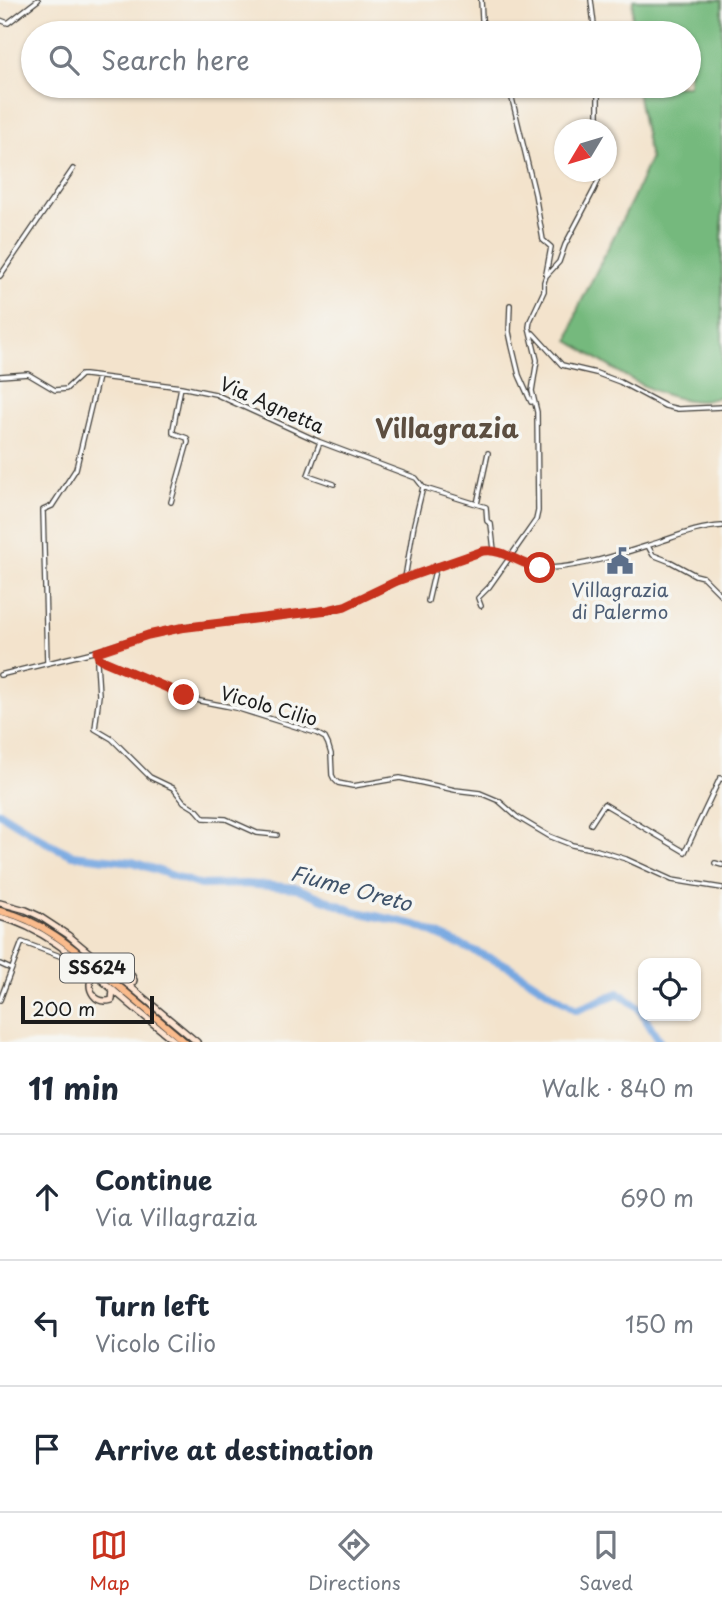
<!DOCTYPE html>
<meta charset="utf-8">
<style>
:root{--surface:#fff;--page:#f2f2f3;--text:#1f2937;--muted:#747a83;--line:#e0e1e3;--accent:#c8321e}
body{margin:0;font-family:"Playpen Sans",sans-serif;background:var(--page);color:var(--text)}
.controls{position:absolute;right:21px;bottom:21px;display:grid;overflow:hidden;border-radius:14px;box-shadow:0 2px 5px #0004}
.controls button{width:63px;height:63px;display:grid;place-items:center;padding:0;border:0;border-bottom:2px solid var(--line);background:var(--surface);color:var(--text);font:35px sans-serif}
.compass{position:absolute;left:554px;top:119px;width:63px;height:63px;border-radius:50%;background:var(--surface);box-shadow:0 2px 5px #0004;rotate:232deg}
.scale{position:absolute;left:21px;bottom:18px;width:133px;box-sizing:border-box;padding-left:7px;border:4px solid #1c1c1c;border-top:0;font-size:19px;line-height:24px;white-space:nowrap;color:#1c1c1c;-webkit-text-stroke:5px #f6f6f2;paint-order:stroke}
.stop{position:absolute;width:21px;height:21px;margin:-16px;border:5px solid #c8321e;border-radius:50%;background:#fff}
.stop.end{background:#c8321e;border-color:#fff;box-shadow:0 2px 7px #0008}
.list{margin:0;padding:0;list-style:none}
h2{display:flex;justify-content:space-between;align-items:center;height:91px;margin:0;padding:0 28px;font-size:30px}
h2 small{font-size:23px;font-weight:400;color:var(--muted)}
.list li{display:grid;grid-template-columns:46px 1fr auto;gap:21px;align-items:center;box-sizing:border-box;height:126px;padding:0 28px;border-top:2px solid var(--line)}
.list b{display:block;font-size:26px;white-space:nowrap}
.list p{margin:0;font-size:23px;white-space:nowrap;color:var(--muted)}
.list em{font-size:23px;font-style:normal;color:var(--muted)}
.icon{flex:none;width:38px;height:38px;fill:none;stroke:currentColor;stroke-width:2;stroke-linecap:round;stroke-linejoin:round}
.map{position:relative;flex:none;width:722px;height:1042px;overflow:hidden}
.search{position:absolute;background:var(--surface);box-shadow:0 2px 5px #0004;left:21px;right:21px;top:21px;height:77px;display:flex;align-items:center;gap:18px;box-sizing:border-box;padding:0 24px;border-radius:38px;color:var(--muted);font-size:26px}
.sheet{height:469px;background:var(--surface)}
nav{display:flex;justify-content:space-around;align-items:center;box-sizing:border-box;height:98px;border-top:2px solid var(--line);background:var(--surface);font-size:19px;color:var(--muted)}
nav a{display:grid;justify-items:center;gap:4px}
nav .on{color:var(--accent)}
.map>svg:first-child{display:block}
.forest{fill:#75b97d;stroke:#486a4c;stroke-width:2}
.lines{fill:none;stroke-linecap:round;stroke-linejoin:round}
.river{stroke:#76a7e1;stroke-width:8}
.street-casing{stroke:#3c3a36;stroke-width:6}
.secondary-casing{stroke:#3c3a36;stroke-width:8}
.primary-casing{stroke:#3c3a36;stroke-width:9}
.street{stroke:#fff;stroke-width:3.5}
.secondary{stroke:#fde4d1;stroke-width:5}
.primary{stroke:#fabb8c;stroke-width:6}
.secondary-bridge-casing{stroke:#3c3a36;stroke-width:8;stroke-linecap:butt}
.secondary-bridge{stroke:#fde4d1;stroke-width:5}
.route{stroke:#c8321e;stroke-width:9}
.labels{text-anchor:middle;stroke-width:7;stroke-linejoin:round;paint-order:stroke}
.shield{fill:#f6f6f2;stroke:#5d5d5c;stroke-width:2}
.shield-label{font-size:18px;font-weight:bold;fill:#1c1c1c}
.street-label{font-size:19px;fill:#1c1c1c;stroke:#f6f6f2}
.service-label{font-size:19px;fill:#4e5e75;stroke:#f6f6f2}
.water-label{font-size:21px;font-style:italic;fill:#40546b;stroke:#f6f6f2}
.district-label{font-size:26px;font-weight:bold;fill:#5c4e40;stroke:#f6f6f2}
</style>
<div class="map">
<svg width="722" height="1042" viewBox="0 0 722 1042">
<rect width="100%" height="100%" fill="#f6f6f2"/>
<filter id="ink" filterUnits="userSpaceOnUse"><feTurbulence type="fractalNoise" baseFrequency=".0143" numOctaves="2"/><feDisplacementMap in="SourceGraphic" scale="14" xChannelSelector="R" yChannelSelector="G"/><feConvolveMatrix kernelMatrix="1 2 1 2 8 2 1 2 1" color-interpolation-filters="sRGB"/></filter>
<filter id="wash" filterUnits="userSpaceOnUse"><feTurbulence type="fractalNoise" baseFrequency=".00686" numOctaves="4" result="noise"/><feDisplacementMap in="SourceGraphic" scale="28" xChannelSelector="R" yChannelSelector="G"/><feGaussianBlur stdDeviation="1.57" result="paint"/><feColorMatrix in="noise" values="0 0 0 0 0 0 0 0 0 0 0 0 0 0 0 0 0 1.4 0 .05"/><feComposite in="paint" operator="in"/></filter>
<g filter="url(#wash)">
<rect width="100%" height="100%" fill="#f3e3cc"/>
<path class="forest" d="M 633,0 L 722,0 L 722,396 C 715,398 708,401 701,401 C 654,401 607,364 569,341 L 578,308 L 633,198 L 650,159 L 636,86 L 689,86 L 689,33 L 631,33 Z"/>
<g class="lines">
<path class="river" d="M 0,813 L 51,845 L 73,855 L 133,862 L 200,885 L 245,884 L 297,888 L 353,911 L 416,925 L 508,966 L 577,1010 L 619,993 L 638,1007 L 660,1042"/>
</g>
</g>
<g filter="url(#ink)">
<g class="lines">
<defs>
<path id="street" d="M 481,0 L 482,19 L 486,33
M 591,0 L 595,33
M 0,20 L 8,23 L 38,0
M 509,86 L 535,194 L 543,240 L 551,247 L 546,274
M 598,86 L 598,130
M 0,276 L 73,169
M 510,305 L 509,332 L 512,346 L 519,375 L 531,402 L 534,401
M 533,333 L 562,365 L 596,373 L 620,382 L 665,406 L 678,409 L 722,407
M 0,376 L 28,374 L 55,390 L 66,389 L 81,375 L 85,375 L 181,387 L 215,394 L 320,442 L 416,478 L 423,487 L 428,489 L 486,507 L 487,521 L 491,524 L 494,550
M 320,442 L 308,475 L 334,484
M 171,502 L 188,442 L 187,438 L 173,433 L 173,429 L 181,387
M 477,504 L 488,453
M 648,546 L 653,555 L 671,562 L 695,575 L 703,577 L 722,596
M 405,578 L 414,524 L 423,487
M 428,601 L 436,566
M 481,606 L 478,598 L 489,587 L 536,520 L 538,511 L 537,412 L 532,391 L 537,360 L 529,327 L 530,321 L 544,291 L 544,282 L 546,276 L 559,262 L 565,245 L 594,190 L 598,181 L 598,172
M 97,651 L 99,658 L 104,661 L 200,701 L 236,708 L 316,733 L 325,738 L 328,744 L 331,754 L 332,775 L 334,779 L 338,783 L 353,786 L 400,778 L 455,790 L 480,793 L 499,801 L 517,817 L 549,836 L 572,845 L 597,850 L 626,859 L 672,880 L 722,888
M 99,658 L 97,662 L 99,695 L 95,729 L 112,739 L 150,777 L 173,788 L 184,802 L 197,810 L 204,818 L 226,819 L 257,833 L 277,835
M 47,663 L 43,510 L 52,506 L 76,469 L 98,377
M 0,675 L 97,651 L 148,635 L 180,628 L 328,610 L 345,606 L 397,581 L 483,551 C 506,547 523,570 550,568 C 587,566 624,553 659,542 C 680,535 700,527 722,526
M 591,824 L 604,804 L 685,852 L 720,778 L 722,779
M 715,863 L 722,865
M 0,964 L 11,969
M 0,1000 L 22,942 L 68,959 L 73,957"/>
<path id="secondary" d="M 0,903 L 26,910 L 39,916 L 68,935 L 197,1042
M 0,917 C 41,927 74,956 105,983 C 128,1003 152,1023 176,1042
M 105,961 L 113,959 C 123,963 130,971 134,980 L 133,983 L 128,985
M 92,975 C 86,990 95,1005 112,1000 L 113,989"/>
<path id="primary" d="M 0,911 C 43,920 77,951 110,979 C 135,1000 160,1021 185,1042"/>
</defs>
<use href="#street" class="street-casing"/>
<use href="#secondary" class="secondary-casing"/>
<use href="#primary" class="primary-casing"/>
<use href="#street" class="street"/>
<use href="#secondary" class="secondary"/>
<use href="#primary" class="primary"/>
<defs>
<path id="secondary-bridge" d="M 92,975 L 105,961"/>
</defs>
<use href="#secondary-bridge" class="secondary-bridge-casing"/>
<use href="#secondary-bridge" class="secondary-bridge"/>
</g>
</g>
<g class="lines" filter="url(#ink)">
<path class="route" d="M 184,695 L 104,661 L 99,658 L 97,652 L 148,635 L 180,628 L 328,610 L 345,606 L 397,581 L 483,551 C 503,548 520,565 540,568"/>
</g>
<defs>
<symbol id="civic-bare" viewBox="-9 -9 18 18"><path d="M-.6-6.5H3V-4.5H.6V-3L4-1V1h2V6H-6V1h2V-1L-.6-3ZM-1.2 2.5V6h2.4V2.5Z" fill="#5c6f8a" stroke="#f6f6f2" stroke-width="2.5" paint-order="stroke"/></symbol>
</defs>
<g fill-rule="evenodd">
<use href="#civic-bare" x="601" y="542" width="38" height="38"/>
</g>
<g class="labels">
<rect class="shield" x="60" y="953.5" width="74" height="29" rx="5"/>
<g class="shield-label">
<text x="97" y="974">SS624</text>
</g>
<g class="street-label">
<text transform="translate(272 405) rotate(24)" y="7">Via Agnetta</text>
<text transform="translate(269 706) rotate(16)" y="7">Vicolo Cilio</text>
</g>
<g class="service-label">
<text x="620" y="597">Villagrazia<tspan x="620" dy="22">di Palermo</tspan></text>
</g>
<g class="water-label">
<text transform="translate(351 889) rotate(15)" y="7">Fiume Oreto</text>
</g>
<g class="district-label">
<text x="447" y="438">Villagrazia</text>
</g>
</g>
</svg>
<div class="controls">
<button><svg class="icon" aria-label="locate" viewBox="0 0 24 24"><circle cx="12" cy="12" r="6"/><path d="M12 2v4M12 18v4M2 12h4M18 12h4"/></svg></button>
</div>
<svg class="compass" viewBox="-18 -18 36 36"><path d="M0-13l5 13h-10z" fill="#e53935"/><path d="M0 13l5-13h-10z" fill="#747a83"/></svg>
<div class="scale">200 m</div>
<div class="stop" style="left:540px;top:568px"></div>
<div class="stop end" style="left:184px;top:695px"></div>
<div class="search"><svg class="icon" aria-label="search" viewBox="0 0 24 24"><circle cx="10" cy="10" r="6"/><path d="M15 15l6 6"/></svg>Search here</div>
</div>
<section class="sheet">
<h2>11 min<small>Walk · 840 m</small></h2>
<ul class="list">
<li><svg class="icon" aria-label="ahead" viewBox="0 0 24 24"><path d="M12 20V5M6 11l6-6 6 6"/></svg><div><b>Continue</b><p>Via Villagrazia</p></div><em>690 m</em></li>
<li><svg class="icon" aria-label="left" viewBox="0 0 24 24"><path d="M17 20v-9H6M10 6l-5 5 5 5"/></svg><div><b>Turn left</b><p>Vicolo Cilio</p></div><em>150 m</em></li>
<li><svg class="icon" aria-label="arrive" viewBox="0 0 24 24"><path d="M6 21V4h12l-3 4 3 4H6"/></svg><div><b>Arrive at destination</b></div></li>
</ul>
</section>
<nav>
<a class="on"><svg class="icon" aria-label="map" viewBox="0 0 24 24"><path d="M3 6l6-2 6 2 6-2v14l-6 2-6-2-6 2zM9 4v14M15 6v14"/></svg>Map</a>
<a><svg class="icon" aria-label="directions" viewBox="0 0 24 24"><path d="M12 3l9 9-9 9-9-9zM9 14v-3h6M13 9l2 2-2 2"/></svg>Directions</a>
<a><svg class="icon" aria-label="saved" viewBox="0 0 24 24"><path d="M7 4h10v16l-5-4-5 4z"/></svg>Saved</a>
</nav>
